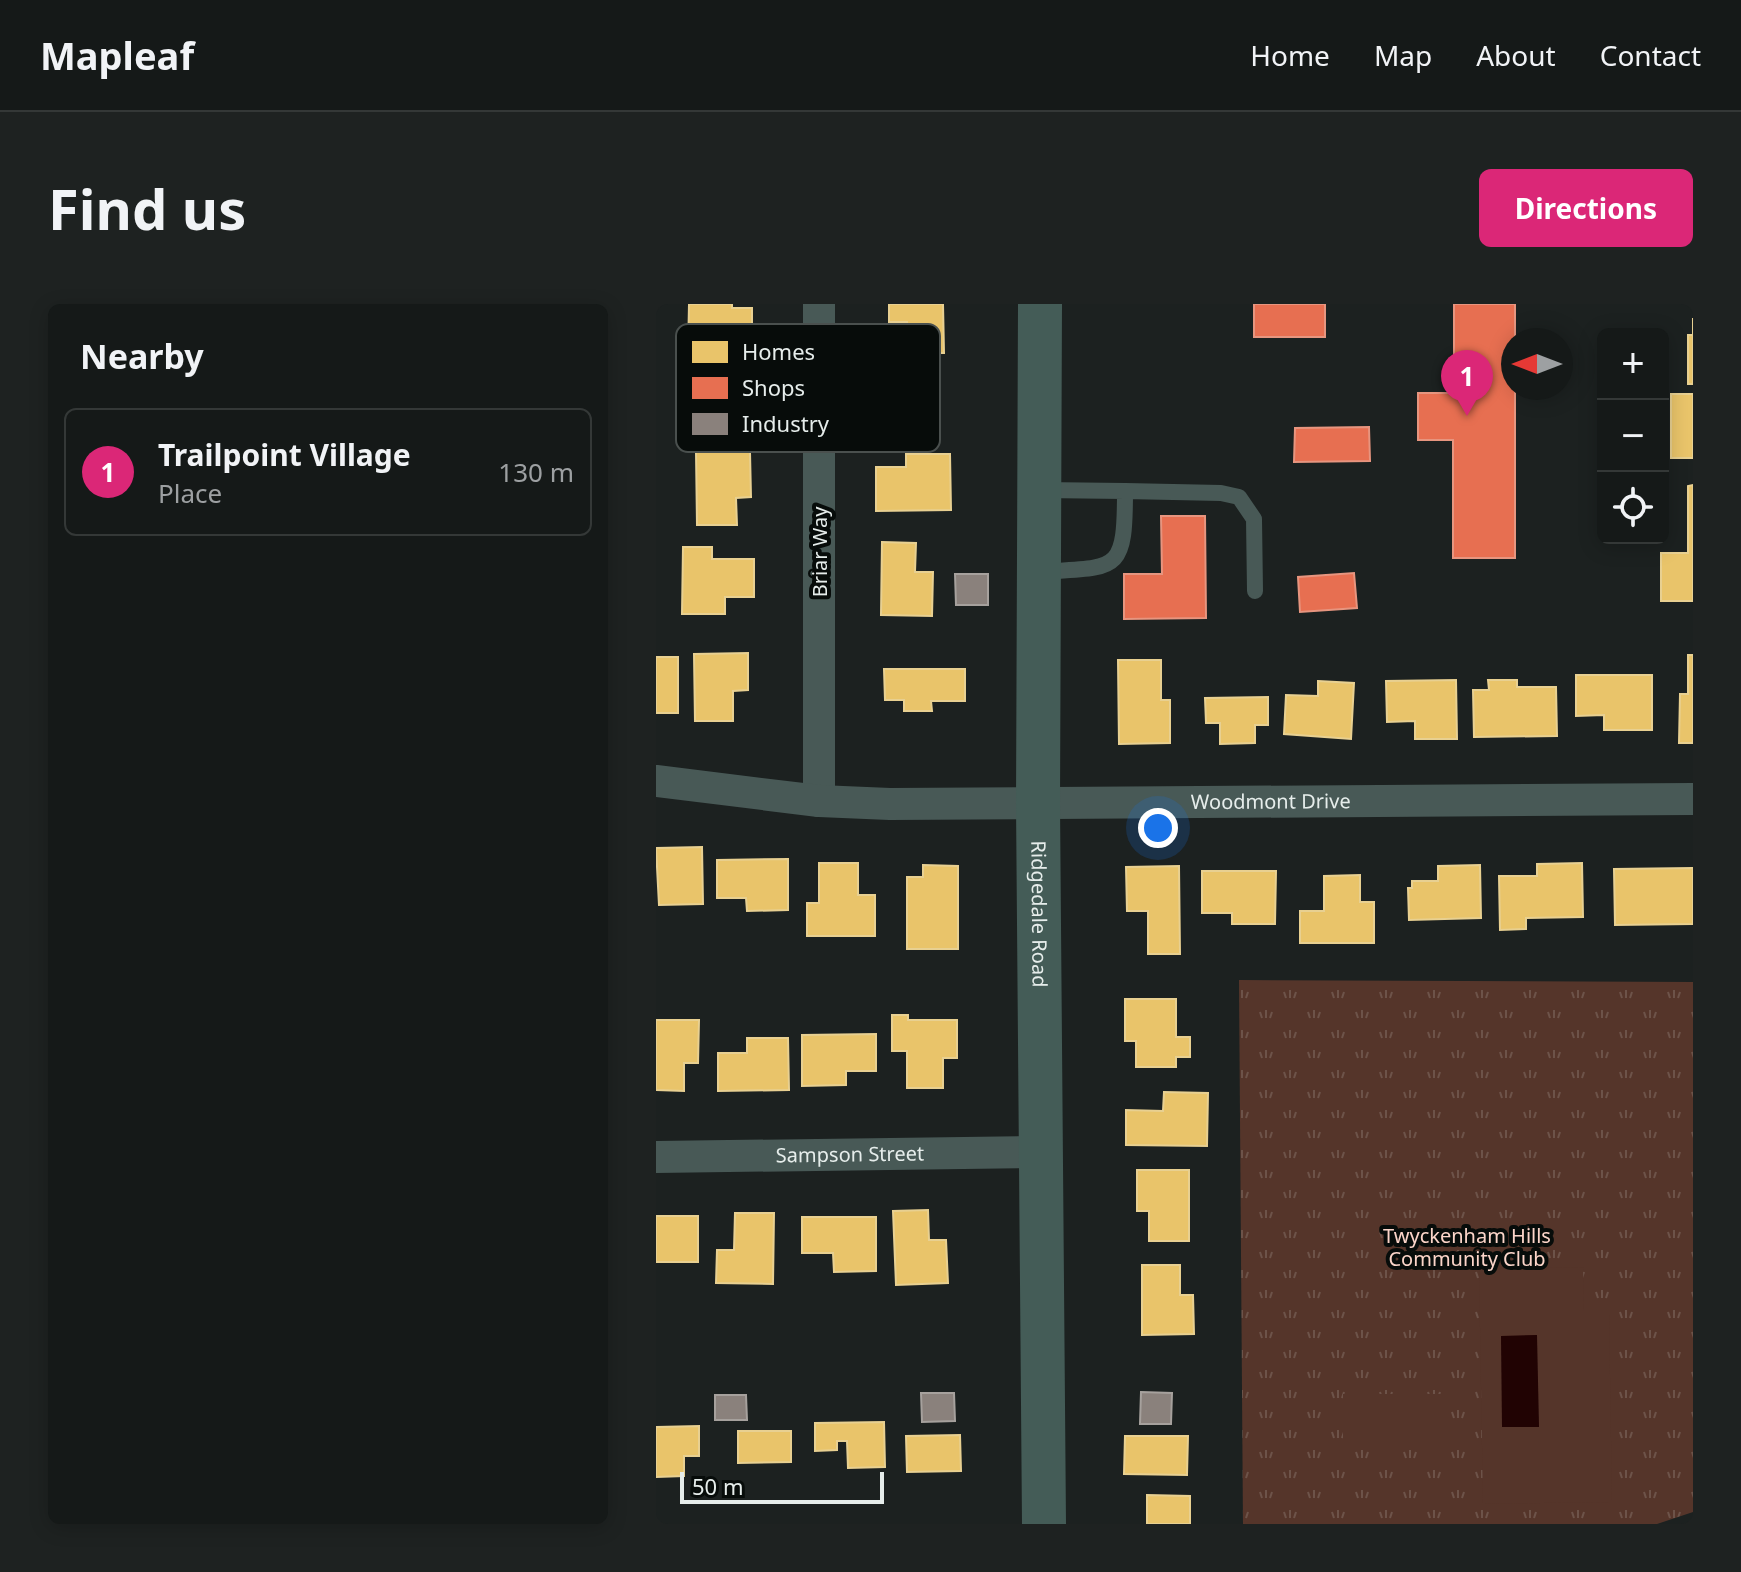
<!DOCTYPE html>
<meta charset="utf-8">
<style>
:root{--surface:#151918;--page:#1e2221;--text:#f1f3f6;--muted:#9da0a2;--line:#343837;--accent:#db2777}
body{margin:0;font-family:"Noto Sans",sans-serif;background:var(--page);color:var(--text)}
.controls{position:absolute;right:24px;top:24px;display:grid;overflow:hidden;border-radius:12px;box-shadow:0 4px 20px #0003}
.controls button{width:72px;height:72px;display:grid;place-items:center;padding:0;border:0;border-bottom:2px solid var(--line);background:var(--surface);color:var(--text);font:40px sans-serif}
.compass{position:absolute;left:845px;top:24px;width:72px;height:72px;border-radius:50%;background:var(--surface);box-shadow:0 4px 20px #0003;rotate:270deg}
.scale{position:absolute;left:24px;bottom:20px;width:204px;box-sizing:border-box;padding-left:8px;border:4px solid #e6edeb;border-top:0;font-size:22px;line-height:28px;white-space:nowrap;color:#e6edeb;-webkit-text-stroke:6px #070c0a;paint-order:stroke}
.you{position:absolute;left:502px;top:524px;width:28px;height:28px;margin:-20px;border:6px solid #fff;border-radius:50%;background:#1a73e8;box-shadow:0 0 0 12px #1a73e833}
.badge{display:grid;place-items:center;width:52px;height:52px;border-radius:50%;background:var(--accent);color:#fff;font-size:26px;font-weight:700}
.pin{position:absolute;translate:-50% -66px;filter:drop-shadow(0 2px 4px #0008)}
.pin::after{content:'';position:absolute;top:42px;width:28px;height:24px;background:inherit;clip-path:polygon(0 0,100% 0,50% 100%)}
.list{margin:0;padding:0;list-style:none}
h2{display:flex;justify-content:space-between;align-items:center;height:104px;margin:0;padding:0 32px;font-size:34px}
h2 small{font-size:26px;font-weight:400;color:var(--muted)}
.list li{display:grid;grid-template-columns:52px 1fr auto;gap:24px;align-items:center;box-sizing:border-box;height:128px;margin:0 16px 16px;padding:0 16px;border:2px solid var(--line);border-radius:12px}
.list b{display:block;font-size:30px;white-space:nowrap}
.list p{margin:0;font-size:26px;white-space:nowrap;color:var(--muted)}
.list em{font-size:26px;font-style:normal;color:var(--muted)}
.icon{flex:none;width:44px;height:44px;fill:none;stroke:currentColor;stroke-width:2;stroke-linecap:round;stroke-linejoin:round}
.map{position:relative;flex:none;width:1037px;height:1220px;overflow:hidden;border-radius:12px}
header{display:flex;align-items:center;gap:48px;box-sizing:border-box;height:112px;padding:0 40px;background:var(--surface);border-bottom:2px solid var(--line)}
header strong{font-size:38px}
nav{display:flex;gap:44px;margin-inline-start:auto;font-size:28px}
.intro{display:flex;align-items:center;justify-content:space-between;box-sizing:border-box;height:192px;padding:0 48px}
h1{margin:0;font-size:56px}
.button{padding:20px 36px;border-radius:12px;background:var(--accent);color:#fff;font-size:28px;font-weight:700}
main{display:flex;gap:48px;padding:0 48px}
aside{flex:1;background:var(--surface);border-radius:12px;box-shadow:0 4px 20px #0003}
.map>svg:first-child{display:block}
.grass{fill:url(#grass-tufts)}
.pitch{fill:#55352a}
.water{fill:#210303}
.homes{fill:#e9c46a;stroke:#e8d091;stroke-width:2}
.shops{fill:#e76f51;stroke:#e7957f;stroke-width:2}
.industry{fill:#8a817c;stroke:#a6a19d;stroke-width:2}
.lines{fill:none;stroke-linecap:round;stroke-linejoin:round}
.lane{stroke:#485956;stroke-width:16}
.street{stroke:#485956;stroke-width:32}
.secondary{stroke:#445c57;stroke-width:44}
.labels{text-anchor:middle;stroke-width:8;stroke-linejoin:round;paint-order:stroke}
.street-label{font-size:20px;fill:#e6edeb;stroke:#070c0a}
.park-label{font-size:20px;fill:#fcd5c9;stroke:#070c0a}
.key{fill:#070c0a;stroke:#4a504e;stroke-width:2}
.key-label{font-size:22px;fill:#e6edeb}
</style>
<header>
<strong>Mapleaf</strong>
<nav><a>Home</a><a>Map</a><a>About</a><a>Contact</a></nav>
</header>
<div class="intro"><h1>Find us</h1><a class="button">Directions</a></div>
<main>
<aside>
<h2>Nearby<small></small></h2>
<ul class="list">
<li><span class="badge">1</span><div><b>Trailpoint Village</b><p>Place</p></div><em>130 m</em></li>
</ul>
</aside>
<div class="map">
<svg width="1037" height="1220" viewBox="0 0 1037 1220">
<defs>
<pattern id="grass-tufts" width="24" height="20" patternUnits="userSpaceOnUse" patternTransform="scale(2)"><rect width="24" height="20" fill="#55352a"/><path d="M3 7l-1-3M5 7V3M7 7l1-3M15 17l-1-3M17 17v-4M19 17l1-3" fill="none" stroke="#6d5349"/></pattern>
</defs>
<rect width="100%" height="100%" fill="#1c2120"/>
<path class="grass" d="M 583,676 L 1037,678 L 1037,1208 L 1001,1220 L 587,1220 Z"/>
<path class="pitch" d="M 927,963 L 928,1008 L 953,1008 L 956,1198 L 827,1200 L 823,965 Z
M 687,1090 L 790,1090 L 790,1140 L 687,1140 Z"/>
<path class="water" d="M 881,1031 L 883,1123 L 846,1123 L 845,1032 Z"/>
<path class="homes" d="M 33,0 L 76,0 L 76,4 L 96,4 L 96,49 L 32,49 Z
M 233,0 L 287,0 L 288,49 L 252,49 L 251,18 L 233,18 Z
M 1037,14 L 1037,80 L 1032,80 L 1032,31 L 1037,31 Z
M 1015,90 L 1037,90 L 1037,154 L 1015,154 Z
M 40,148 L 94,148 L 95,193 L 80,194 L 81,221 L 41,221 Z
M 250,150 L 294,150 L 295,206 L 220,207 L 220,163 L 250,163 Z
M 1037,181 L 1037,297 L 1005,297 L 1005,249 L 1032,249 L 1032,182 Z
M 226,238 L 260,239 L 259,268 L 277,268 L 276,312 L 225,311 Z
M 27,243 L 56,243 L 56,255 L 98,255 L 98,293 L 69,293 L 69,310 L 26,310 Z
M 92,349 L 92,386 L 77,387 L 77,417 L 39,417 L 38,350 Z
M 1032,351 L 1037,351 L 1037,439 L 1023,439 L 1024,390 L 1032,390 Z
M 0,353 L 22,353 L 22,409 L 0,409 Z
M 462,356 L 505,356 L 505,396 L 514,396 L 514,439 L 463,440 Z
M 228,365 L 309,365 L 309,397 L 275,397 L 276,407 L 248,407 L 248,396 L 229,396 Z
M 920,371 L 996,371 L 996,426 L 948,426 L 948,411 L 920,412 Z
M 800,376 L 801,435 L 759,435 L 759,417 L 731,418 L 730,377 Z
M 832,376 L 861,376 L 861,383 L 900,383 L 901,432 L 818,433 L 817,386 L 833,386 Z
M 662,377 L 698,379 L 695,435 L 628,430 L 630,391 L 662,392 Z
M 612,393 L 612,421 L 599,421 L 599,439 L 564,440 L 564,419 L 550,419 L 549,394 Z
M 46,543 L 47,600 L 3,601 L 0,544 Z
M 132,555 L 132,606 L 91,607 L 90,594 L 61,594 L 61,556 Z
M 163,559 L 202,559 L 202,591 L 219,591 L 219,632 L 151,632 L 151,599 L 163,599 Z
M 926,559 L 927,613 L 870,614 L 870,625 L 844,626 L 843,572 L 881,572 L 881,560 Z
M 267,561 L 302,562 L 302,645 L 251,645 L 251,573 L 267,573 Z
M 824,561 L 825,614 L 753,616 L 752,584 L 756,584 L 756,577 L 782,577 L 782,562 Z
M 523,562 L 524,650 L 492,650 L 492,607 L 471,607 L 470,563 Z
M 1037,564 L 1037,620 L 959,621 L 958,565 Z
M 546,567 L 620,567 L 619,620 L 576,620 L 576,609 L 546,609 Z
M 704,571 L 704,598 L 718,598 L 718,639 L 644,639 L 644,607 L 668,607 L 668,572 Z
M 469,695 L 520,695 L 520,733 L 534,733 L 534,753 L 520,753 L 520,763 L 480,763 L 480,737 L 469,737 Z
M 236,711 L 252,711 L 252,716 L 301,716 L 301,754 L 287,754 L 287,784 L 251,784 L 251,747 L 236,747 Z
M 0,716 L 43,716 L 42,759 L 28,759 L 28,787 L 0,786 Z
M 220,730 L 220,767 L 190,767 L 190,781 L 146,782 L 146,731 Z
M 91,734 L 132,734 L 133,786 L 62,787 L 62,749 L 91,749 Z
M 508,788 L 552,789 L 551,842 L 470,841 L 470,806 L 507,807 Z
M 481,866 L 533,866 L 533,937 L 493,937 L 493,907 L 481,907 Z
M 272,906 L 273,936 L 290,936 L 292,979 L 240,981 L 237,907 Z
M 79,909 L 118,909 L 117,980 L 60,979 L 61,946 L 78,946 Z
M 0,912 L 42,912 L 42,958 L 0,958 Z
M 146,913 L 220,913 L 220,967 L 178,968 L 177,949 L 146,949 Z
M 486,961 L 524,961 L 524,991 L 537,991 L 538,1030 L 486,1031 Z
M 228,1118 L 229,1163 L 192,1164 L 191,1137 L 181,1137 L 181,1146 L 159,1147 L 159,1119 Z
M 43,1122 L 43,1152 L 28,1152 L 28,1172 L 0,1173 L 0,1123 Z
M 82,1127 L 135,1127 L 135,1158 L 82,1159 Z
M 304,1131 L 305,1167 L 251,1168 L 250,1132 Z
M 469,1132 L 532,1132 L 531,1171 L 468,1170 Z
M 491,1191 L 534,1192 L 534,1220 L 491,1220 Z"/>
<path class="shops" d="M 598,0 L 669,0 L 669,33 L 598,33 Z
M 798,0 L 859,0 L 859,254 L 797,254 L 797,136 L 762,136 L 762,89 L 798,89 Z
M 713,123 L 714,157 L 638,158 L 639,124 Z
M 505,212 L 549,212 L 550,314 L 468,315 L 468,270 L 506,270 Z
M 698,269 L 701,304 L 644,308 L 642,273 Z"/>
<path class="industry" d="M 299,270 L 332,270 L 332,301 L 300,301 Z
M 485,1088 L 516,1089 L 515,1120 L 484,1120 Z
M 265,1089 L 298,1089 L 299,1117 L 266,1118 Z
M 59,1091 L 90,1091 L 91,1116 L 59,1116 Z"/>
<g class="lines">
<path class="lane" d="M 469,187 L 565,189 L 583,193 L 598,215 L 599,287
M 383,268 C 462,263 469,270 469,187 L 385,186"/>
<g class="street">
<path d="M 163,0 L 163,497"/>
<path id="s1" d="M 0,477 L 163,497 L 234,500 L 1037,495"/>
<path id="s2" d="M 0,853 L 387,848"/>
</g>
<path class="secondary" id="s3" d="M 384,0 L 382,500 L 388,1220"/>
</g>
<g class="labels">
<g class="street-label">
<text transform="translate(164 248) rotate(-90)" y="7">Briar Way</text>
<text dy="7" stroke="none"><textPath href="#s1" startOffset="616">Woodmont Drive</textPath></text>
<text dy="7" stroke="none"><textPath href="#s3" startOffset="610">Ridgedale Road</textPath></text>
<text dy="7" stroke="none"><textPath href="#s2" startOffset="194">Sampson Street</textPath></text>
</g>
<g class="park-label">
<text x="811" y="939">Twyckenham Hills<tspan x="811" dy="23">Community Club</tspan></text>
</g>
</g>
<rect x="20" y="20" width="264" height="128" rx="12" class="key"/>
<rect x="36" y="37" width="36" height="22" fill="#e9c46a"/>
<rect x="36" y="73" width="36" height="22" fill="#e76f51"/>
<rect x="36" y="109" width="36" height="22" fill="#8a817c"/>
<g class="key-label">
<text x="86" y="56">Homes</text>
<text x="86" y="92">Shops</text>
<text x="86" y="128">Industry</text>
</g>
</svg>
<div class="controls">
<button>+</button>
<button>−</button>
<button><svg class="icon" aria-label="locate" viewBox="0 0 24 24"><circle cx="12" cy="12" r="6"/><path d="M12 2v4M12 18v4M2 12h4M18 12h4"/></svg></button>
</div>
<svg class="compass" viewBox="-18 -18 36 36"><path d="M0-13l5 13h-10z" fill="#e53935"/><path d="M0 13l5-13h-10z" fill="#9da0a2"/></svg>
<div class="scale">50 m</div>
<div class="you"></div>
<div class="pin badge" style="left:811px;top:112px">1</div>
</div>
</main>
